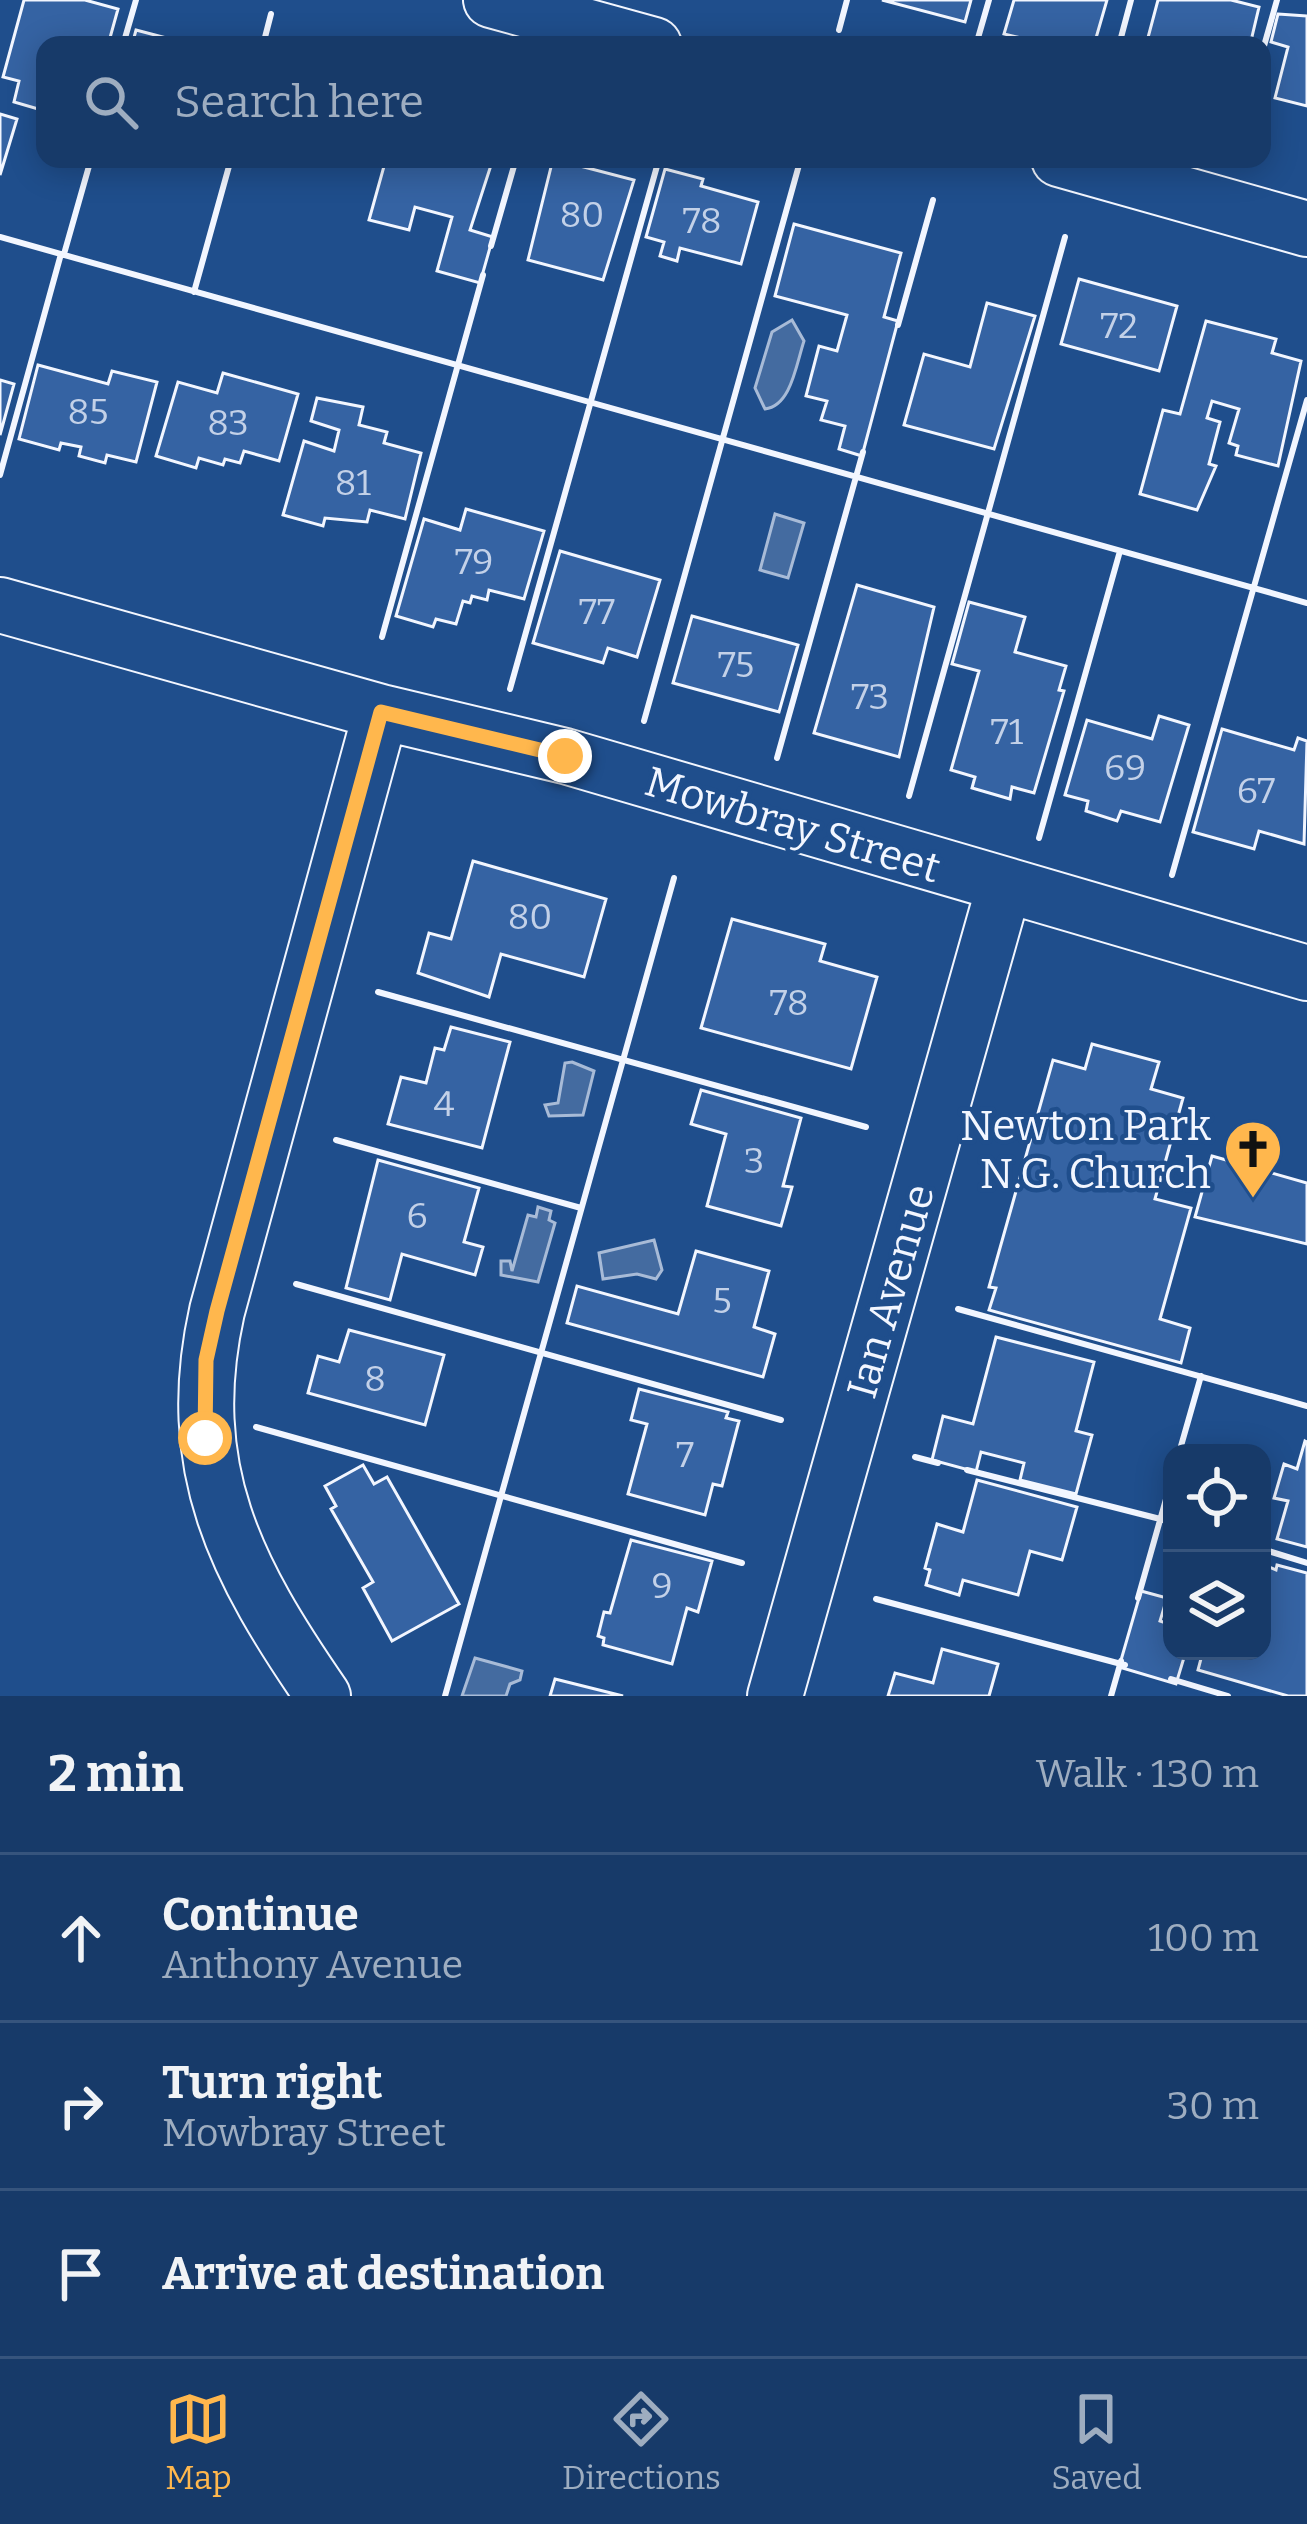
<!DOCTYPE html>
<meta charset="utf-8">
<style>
:root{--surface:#173a69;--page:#20416f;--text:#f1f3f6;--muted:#9eadc0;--line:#36547d;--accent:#ffb74d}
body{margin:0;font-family:Bitter,serif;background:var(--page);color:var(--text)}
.controls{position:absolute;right:36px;bottom:36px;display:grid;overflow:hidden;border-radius:24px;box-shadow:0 6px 30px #0003}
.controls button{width:108px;height:108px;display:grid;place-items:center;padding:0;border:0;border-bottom:3px solid var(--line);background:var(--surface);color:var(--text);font:60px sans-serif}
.stop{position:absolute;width:36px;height:36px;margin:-27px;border:9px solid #ffb74d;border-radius:50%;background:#fff}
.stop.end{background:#ffb74d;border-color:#fff;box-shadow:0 3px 12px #0008}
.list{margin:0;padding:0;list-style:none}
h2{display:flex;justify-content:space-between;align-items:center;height:156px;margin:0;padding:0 48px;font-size:51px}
h2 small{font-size:39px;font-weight:400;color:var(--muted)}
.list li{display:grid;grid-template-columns:78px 1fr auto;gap:36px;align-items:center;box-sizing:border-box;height:168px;padding:0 48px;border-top:3px solid var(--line)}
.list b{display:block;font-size:45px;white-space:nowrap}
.list p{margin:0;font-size:39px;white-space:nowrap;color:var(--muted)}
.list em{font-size:39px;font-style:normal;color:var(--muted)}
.icon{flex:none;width:66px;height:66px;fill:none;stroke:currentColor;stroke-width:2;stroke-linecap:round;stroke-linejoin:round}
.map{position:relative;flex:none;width:1307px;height:1696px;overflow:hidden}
.search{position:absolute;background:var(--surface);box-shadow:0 6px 30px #0003;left:36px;right:36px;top:36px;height:132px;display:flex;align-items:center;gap:30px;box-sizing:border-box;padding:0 42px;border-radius:24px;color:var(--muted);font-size:45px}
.sheet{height:660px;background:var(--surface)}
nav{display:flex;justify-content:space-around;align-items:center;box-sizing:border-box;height:168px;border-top:3px solid var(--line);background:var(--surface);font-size:33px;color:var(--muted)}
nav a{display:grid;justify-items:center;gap:6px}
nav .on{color:var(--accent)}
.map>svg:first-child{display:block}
.water{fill:#446ba0;stroke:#a8bbd7;stroke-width:3}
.building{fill:#3563a3;stroke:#f2f6ff;stroke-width:3}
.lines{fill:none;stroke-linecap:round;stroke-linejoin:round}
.minor-casing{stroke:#f2f6ff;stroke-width:58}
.minor{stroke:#1f4e8c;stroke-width:54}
.wall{stroke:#f2f6ff;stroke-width:6}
.route{stroke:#ffb74d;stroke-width:15}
.labels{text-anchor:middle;stroke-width:9;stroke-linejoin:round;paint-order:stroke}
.number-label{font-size:36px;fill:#c3d1e8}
.street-label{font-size:42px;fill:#f2f6ff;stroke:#1f4e8c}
.poi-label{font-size:42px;fill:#f2f6ff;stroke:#1f4e8c;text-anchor:end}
</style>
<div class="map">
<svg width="1307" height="1696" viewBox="0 0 1307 1696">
<rect width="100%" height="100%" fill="#1f4e8c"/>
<path class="water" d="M 792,320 L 804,341 C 796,365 791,406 765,409 L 755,388 L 772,332 Z
M 775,514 L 804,523 L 788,578 L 760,570 Z
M 572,1062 L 594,1071 L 583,1115 L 549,1116 L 545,1105 L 558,1103 L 565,1063 Z
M 538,1207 L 551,1211 L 549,1220 L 555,1223 L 538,1282 L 501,1275 L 501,1261 L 510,1261 L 512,1271 L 528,1215 L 536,1217 Z
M 654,1240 L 662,1270 L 656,1279 L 637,1274 L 603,1279 L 599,1253 Z
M 475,1658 L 522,1671 L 520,1680 L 510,1684 L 506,1696 L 462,1696 Z"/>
<path class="building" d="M 24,0 L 85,0 L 118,9 L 108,45 L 45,45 L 45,111 L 14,102 L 19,81 L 3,77 Z
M 882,0 L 971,0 L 965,22 Z
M 1014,0 L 1107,0 L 1094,45 L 1024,45 L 1025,39 L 1004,34 Z
M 1158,0 L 1231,0 L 1259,7 L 1250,45 L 1146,45 Z
M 1278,14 L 1307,16 L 1307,106 L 1275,98 L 1288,47 L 1271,42 Z
M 136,30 L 193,45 L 132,45 Z
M 0,114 L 17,119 L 0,175 Z
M 386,159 L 493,159 L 470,230 L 493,237 L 480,283 L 437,271 L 452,217 L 415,207 L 409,230 L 369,220 Z
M 553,159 L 634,180 L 603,280 L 528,260 Z
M 665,169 L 703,179 L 701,186 L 758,202 L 741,264 L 680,248 L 677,261 L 660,256 L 664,242 L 646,237 Z
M 794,224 L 901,253 L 884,317 L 898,321 L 862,456 L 839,449 L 845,426 L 821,420 L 827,401 L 806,396 L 819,346 L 837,351 L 847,315 L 775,296 Z
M 1079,279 L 1177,306 L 1159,371 L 1061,344 Z
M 987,303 L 1035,316 L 994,449 L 904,425 L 924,354 L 970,367 Z
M 1206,321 L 1276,339 L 1272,353 L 1301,361 L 1278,466 L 1236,455 L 1238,446 L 1229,443 L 1239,409 L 1212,401 L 1207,418 L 1220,422 L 1209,464 L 1216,466 L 1197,510 L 1140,494 L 1163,410 L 1180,414 Z
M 38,365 L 108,384 L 112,371 L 157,382 L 136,462 L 107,455 L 105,463 L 79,456 L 81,447 L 61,443 L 59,450 L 19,439 Z
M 223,373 L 298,394 L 279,461 L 244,451 L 240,463 L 225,459 L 223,465 L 199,458 L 196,468 L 156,456 L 178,382 L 217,393 Z
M 0,380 L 14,384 L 0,435 Z
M 317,398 L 363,407 L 359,425 L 387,432 L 384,443 L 421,453 L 405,519 L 370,510 L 367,522 L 325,518 L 323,526 L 283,515 L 304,441 L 334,451 L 339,430 L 311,421 Z
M 466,509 L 544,531 L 524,599 L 489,590 L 487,600 L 472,596 L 470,603 L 463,601 L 456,624 L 436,619 L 433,627 L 396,616 L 424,519 L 460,530 Z
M 560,551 L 660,580 L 637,657 L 608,648 L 603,663 L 533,643 Z
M 857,585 L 934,607 L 899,757 L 814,733 Z
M 969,602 L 1025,617 L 1015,652 L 1066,666 L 1059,690 L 1064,691 L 1034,793 L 1012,787 L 1010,799 L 972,788 L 975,777 L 951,770 L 979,671 L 952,664 Z
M 692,616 L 798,645 L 779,712 L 673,683 Z
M 1159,716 L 1189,725 L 1160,822 L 1121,811 L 1117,821 L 1086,811 L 1088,801 L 1065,795 L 1087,720 L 1152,739 Z
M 1222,729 L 1294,750 L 1298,738 L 1307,741 L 1304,844 L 1259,831 L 1254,849 L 1193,832 Z
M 473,861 L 606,899 L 584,977 L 501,954 L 489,997 L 418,973 L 429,933 L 451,939 Z
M 732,919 L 825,944 L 820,961 L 877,977 L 851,1069 L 701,1028 Z
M 451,1027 L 510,1042 L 482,1148 L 388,1124 L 401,1077 L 426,1083 L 435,1048 L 444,1050 Z
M 1092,1044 L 1159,1062 L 1151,1089 L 1183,1098 L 1155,1199 L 1191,1208 L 1160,1319 L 1190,1328 L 1181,1363 L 989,1310 L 996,1288 L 989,1287 L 1053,1060 L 1085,1069 Z
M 701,1090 L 801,1118 L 783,1186 L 792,1187 L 781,1226 L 707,1206 L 726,1134 L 691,1124 Z
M 1212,1156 L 1307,1183 L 1307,1244 L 1195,1217 Z
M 378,1160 L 479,1188 L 464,1242 L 483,1247 L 475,1275 L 402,1254 L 390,1300 L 346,1288 Z
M 696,1251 L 769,1271 L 754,1327 L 775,1334 L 763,1377 L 567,1323 L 577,1286 L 678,1314 Z
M 349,1330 L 444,1355 L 425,1425 L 308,1393 L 318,1356 L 339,1362 Z
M 996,1337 L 1094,1362 L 1076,1431 L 1092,1435 L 1076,1494 L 1020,1480 L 1024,1463 L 981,1452 L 976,1472 L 932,1460 L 943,1416 L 973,1424 Z
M 639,1389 L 728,1412 L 726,1418 L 739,1421 L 722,1486 L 713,1484 L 705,1515 L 628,1494 L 647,1424 L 631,1420 Z
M 1305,1441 L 1307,1442 L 1307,1547 L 1277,1539 L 1288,1501 L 1274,1498 L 1284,1464 L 1297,1469 Z
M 363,1465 L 374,1484 L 387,1477 L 459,1604 L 392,1641 L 363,1588 L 373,1582 L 331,1509 L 336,1506 L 325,1486 Z
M 977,1480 L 1077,1507 L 1062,1560 L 1030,1551 L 1018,1595 L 963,1580 L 959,1595 L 926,1585 L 930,1570 L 925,1568 L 937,1524 L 963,1532 Z
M 631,1540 L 712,1561 L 698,1612 L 687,1608 L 672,1664 L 603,1645 L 604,1638 L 598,1636 L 604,1612 L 610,1613 Z
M 1277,1565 L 1307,1573 L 1307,1696 L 1288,1696 L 1198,1670 L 1203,1651 L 1262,1651 L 1268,1597 L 1262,1590 L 1269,1567 L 1276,1570 Z
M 1141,1591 L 1167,1598 L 1160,1621 L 1172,1625 L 1172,1651 L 1186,1651 L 1176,1684 L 1119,1667 Z
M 942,1649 L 998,1664 L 989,1696 L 888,1696 L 895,1673 L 933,1683 Z
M 555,1679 L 623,1696 L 550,1696 Z"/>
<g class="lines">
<defs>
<path id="minor" d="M 491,0 L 654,45
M 1059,159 L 1307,229
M 0,605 L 381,712 L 565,756 L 1307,973
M 323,1696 C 236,1570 182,1468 217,1311 L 381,712
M 775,1696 L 1004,887"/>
</defs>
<use href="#minor" class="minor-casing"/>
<use href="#minor" class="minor"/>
<path class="wall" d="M 839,30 L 847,0
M 123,45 L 136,0
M 263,45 L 271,14
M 976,45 L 989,0
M 1119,45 L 1131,0
M 1262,53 L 1277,0
M 0,237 L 1307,603
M 491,246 L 516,159
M 64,254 L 91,159
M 194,292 L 231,159
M 898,325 L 933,200
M 0,475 L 61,254
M 382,637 L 483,275
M 510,689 L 659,159
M 644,721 L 799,165
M 777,758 L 863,452
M 909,796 L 1065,237
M 1039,838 L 1120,551
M 1172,875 L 1307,400
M 378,992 L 866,1127
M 336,1140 L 581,1208
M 296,1284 L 781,1420
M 958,1309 L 1307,1406
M 256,1427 L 742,1563
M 1179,1453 L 1201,1376
M 915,1457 L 938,1463
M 967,1470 L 1172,1522
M 1262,1549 L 1307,1563
M 1138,1598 L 1172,1478
M 876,1599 L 1125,1665
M 1171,1679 L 1228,1696
M 445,1696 L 674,878
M 1111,1696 L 1121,1661"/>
</g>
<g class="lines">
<path class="route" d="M 205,1438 L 206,1360 L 217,1311 L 381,712 L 565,756"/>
</g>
<defs>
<symbol id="church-pin" viewBox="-11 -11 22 30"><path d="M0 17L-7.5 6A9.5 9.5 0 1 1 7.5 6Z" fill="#ffb74d" stroke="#1f4e8c"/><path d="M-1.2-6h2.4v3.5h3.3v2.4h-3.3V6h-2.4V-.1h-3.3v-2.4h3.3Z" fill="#111"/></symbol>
</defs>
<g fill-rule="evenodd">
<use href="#church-pin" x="1220" y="1116" width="66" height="90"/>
</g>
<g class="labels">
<g class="number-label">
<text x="582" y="227">80</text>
<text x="702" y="233">78</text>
<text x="1119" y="338">72</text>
<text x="88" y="424">85</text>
<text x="228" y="435">83</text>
<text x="353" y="495">81</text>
<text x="474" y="574">79</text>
<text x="597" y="624">77</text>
<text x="736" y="677">75</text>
<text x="870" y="709">73</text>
<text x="1007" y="744">71</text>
<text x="1125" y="780">69</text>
<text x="1256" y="803">67</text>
<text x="530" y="929">80</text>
<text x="789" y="1015">78</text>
<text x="444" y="1116">4</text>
<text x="754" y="1173">3</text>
<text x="417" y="1228">6</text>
<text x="722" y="1313">5</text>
<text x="375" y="1391">8</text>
<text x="685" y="1467">7</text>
<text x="662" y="1598">9</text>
</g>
<g class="street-label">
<text transform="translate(793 824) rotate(17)" y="15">Mowbray Street</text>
<text transform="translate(890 1291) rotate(-74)" y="15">Ian Avenue</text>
</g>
<g class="poi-label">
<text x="1211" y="1140">Newton Park<tspan x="1211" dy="48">N.G. Church</tspan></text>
</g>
</g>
</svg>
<div class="controls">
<button><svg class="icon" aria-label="locate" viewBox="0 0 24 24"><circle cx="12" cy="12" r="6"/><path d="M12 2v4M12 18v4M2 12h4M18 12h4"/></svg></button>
<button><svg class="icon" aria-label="layers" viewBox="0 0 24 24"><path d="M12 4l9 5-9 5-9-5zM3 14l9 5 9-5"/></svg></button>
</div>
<div class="stop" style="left:205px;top:1438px"></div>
<div class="stop end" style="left:565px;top:756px"></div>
<div class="search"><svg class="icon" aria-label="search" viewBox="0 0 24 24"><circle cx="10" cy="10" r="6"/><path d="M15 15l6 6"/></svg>Search here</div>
</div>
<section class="sheet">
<h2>2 min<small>Walk · 130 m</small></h2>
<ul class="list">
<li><svg class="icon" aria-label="ahead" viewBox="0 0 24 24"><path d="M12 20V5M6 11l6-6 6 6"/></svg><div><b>Continue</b><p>Anthony Avenue</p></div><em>100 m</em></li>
<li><svg class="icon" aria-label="right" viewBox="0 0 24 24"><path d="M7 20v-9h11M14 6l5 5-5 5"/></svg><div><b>Turn right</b><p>Mowbray Street</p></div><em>30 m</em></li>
<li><svg class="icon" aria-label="arrive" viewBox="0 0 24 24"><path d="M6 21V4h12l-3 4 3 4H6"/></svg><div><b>Arrive at destination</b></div></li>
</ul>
</section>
<nav>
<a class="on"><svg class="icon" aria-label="map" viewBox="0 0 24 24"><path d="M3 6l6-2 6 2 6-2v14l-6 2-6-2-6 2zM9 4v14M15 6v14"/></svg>Map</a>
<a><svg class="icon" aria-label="directions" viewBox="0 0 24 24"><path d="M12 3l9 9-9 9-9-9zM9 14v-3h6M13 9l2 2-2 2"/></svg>Directions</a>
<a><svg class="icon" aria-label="saved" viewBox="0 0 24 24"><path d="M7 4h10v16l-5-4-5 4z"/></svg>Saved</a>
</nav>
